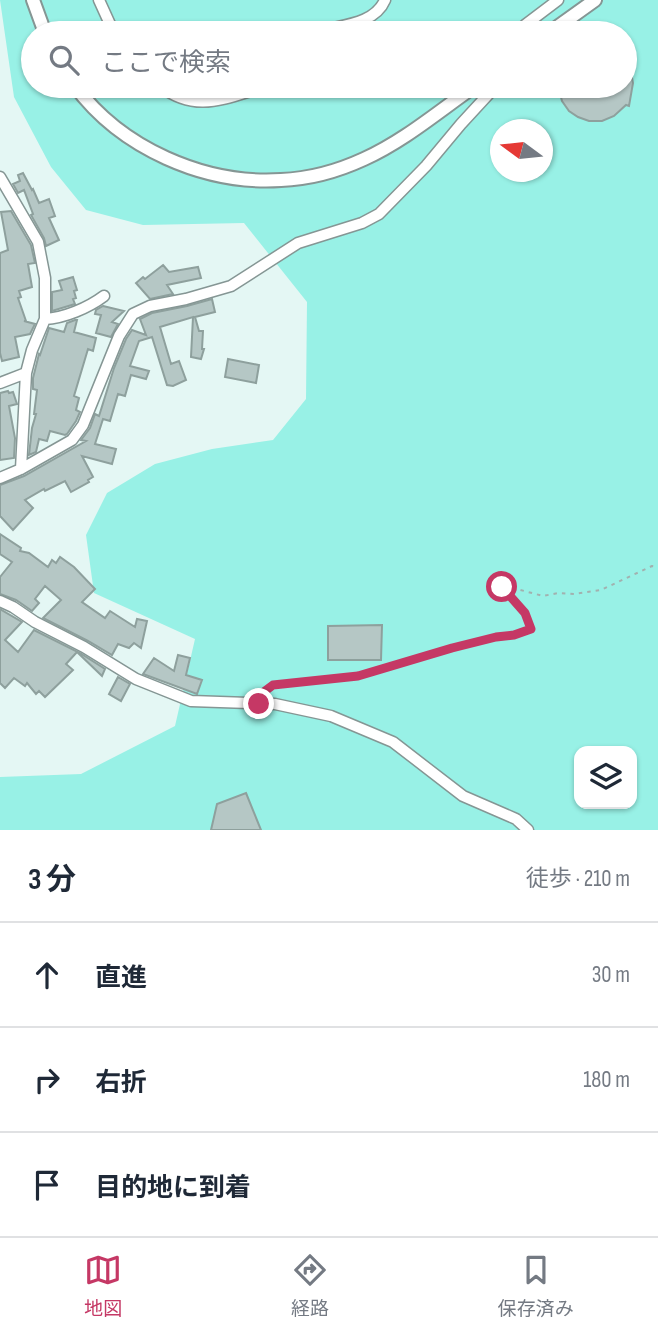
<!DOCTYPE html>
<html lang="ja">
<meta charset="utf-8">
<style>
:root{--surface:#fff;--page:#f2f2f3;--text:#1f2937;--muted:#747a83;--line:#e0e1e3;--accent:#c53865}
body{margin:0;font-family:"Sofia Sans Condensed","Noto Sans JP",sans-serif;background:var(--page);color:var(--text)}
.controls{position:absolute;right:21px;bottom:21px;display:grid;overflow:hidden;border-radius:14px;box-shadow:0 2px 5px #0004}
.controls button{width:63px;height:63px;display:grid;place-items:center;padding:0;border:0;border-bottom:2px solid var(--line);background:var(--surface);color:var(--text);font:35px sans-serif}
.compass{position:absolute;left:490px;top:119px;width:63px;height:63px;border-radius:50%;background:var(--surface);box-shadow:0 2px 5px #0004;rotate:285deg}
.stop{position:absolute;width:21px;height:21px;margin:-16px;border:5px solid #c53865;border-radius:50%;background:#fff}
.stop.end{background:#c53865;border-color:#fff;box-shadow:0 2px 7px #0008}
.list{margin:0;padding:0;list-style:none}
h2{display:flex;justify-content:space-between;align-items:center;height:91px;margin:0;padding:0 28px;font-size:30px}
h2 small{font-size:23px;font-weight:400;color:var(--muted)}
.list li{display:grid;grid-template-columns:46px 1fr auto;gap:21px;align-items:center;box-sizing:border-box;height:105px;padding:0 28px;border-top:2px solid var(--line)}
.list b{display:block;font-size:26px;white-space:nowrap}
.list em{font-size:23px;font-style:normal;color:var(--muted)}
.icon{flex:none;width:38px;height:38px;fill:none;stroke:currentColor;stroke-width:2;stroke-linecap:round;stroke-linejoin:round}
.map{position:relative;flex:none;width:658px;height:830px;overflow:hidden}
.search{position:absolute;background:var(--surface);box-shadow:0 2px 5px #0004;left:21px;right:21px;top:21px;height:77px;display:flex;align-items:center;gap:18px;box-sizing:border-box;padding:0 24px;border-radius:38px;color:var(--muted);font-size:26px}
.sheet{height:406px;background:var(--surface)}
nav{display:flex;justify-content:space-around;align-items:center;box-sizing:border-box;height:98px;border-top:2px solid var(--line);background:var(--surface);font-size:19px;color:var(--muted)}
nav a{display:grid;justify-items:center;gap:4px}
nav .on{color:var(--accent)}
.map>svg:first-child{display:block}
.green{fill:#98f1e6;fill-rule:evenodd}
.building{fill:#b5c7c5;stroke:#8ea09d;stroke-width:2}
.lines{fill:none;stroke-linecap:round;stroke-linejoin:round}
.minor-casing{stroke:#859694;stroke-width:13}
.tertiary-casing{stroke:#859694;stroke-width:16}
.path{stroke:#a2b1af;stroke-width:2;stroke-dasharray:3.5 5;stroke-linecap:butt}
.minor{stroke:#fff;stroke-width:10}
.tertiary{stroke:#fff;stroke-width:12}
.route{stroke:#c53865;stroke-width:9}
</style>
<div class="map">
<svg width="658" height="830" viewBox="0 0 658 830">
<rect width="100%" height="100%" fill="#e4f7f4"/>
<path class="green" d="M 0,0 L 658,0 L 658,830 L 0,830 L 0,777 L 81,774 L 175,726 L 195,639 L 94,593 L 86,535 L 107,493 L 155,464 L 212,449 L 273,440 L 306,399 L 307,302 L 244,223 L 143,225 L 86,210 L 51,167 L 14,97 ZM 33,33 L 625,33 L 625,86 L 33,86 ZM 500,130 L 542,130 L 542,172 L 500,172 ZM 579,751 L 632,751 L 632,804 L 579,804 Z"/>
<path class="building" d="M 625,61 L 629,61 L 633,83 L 629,106 L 626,105 L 614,116 L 602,121 L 589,121 L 578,117 L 569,111 L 562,101 L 558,86 L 625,86 Z
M 23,173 L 32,190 L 33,189 L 39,203 L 49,199 L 55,216 L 49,218 L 59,240 L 46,246 L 44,238 L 31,215 L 33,214 L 24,190 L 18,193 L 13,184 L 20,181 L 18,175 Z
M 11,211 L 31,245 L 35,263 L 28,264 L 32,287 L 19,291 L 21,297 L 18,298 L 26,321 L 24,321 L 35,324 L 30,334 L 15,337 L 19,357 L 2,361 L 0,353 L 0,253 L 8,250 L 1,212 Z
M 163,265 L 169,272 L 198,267 L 201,278 L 167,285 L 173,294 L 150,299 L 136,283 L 143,277 L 145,279 Z
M 73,277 L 77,290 L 74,291 L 76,298 L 73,299 L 75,304 L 52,311 L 52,292 L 62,290 L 59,281 Z
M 212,299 L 215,312 L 195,317 L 199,331 L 203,331 L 202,349 L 204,349 L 201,359 L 191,357 L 193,317 L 160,327 L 171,364 L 179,361 L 186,380 L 173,386 L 167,385 L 152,337 L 139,341 L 130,366 L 149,371 L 146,379 L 131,375 L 125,396 L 118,394 L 110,421 L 103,419 L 95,444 L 116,449 L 112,464 L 82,456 L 93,477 L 88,480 L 89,482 L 71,492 L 65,481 L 45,491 L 44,489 L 25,500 L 33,508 L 13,530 L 0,516 L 0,485 L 24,476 L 86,441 L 81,440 L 90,428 L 95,414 L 99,416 L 114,368 L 126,339 L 132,330 L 146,335 L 140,319 L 152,313 L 187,306 Z
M 103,306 L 124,311 L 112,322 L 118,324 L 111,337 L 96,333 L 101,315 L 95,314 L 96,310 Z
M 75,320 L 77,320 L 74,332 L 96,338 L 93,351 L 88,349 L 74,396 L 79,398 L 76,410 L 80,412 L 76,421 L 67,434 L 65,435 L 50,431 L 47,441 L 39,439 L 36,452 L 29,455 L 32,428 L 36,414 L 34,414 L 37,390 L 33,389 L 33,378 L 39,354 L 40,355 L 49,328 L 64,332 L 67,323 Z
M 228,359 L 259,365 L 256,383 L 225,377 Z
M 8,391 L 9,393 L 13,392 L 17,404 L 9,406 L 15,438 L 14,458 L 0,460 L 0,393 Z
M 0,534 L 21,548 L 20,551 L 29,553 L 48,567 L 52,560 L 56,563 L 60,557 L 74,567 L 95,589 L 82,602 L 105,618 L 110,611 L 135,627 L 137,619 L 147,621 L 141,648 L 134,643 L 129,648 L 118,644 L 112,655 L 88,641 L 43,618 L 61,600 L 45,586 L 35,599 L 39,603 L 32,611 L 16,600 L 0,594 L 0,577 L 12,562 L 0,554 Z
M 0,609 L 22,622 L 5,640 L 18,652 L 34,630 L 80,653 L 105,669 L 102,676 L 77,652 L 66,664 L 73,670 L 45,697 L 39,691 L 36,694 L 27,683 L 25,686 L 14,678 L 5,688 L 0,683 Z
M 382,625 L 381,660 L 328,660 L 328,626 Z
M 178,655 L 190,658 L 186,675 L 202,680 L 197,694 L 143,674 L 154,658 L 174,671 Z
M 118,677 L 130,684 L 121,701 L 109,694 Z
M 246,793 L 261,830 L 211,830 L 217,804 Z"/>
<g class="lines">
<defs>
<path id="minor" d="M 99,0 L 114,33
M 313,33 C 337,25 374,26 385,0
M 523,33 L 525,25 L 558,0
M 160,86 C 193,111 218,101 254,90 L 256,86
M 0,177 L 38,242 L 45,278 L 45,319 L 32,350 L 26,373 L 21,469
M 45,319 C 64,318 88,308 104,296
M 0,383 L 26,373
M 0,478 L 21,469 L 72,440 L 83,425 L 119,336 L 133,314 L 150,306 L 186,299 L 231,286 L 298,243 L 362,223 L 379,214 L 426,166 L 461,124 L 496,86
M 0,601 L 13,607 L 35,622 L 84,647 L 136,679 L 191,701 L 275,704 L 331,716 L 393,742 L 463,796 L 516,819 L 528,830"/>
<path id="tertiary" d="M 33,0 L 45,33
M 549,33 L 595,0
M 75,86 C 121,148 204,185 281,180 C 308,179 338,171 364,159 C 404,141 439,111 475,86"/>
</defs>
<use href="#minor" class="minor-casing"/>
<use href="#tertiary" class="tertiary-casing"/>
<path class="path" d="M 263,693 L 273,685 L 358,676 L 452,647 L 496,637 L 514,635 L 531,629 L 525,613 L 502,587 L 513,588 L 543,596 L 558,593 L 574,594 L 601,590 L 652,566 L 658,567"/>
<use href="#minor" class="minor"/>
<use href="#tertiary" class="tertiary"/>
</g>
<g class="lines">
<path class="route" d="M 259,704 L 261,694 L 273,685 L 358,676 L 452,648 L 496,637 L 514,635 L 531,629 L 525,613 L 502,587"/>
</g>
</svg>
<div class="controls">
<button><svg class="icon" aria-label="layers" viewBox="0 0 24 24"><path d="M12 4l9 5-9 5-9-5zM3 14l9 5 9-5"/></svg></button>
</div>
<svg class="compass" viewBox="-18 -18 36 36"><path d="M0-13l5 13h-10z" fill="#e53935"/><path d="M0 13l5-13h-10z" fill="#747a83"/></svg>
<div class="stop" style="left:502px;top:587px"></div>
<div class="stop end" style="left:259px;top:704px"></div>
<div class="search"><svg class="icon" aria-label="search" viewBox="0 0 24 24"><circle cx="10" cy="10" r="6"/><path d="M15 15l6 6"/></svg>ここで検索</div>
</div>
<section class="sheet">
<h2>3 分<small>徒歩 · 210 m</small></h2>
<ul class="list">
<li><svg class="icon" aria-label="ahead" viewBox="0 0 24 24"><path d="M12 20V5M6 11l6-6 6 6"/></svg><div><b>直進</b></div><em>30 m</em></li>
<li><svg class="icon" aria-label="right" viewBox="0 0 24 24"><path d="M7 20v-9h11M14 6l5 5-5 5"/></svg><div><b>右折</b></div><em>180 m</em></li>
<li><svg class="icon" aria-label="arrive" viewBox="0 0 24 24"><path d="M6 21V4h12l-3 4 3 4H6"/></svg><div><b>目的地に到着</b></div></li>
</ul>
</section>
<nav>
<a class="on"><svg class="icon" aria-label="map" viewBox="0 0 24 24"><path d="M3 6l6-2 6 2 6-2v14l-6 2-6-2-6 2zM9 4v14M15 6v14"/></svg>地図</a>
<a><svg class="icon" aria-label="directions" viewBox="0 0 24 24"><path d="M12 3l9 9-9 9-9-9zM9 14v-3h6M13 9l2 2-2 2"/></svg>経路</a>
<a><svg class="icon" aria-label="saved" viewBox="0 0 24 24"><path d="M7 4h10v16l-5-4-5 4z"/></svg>保存済み</a>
</nav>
